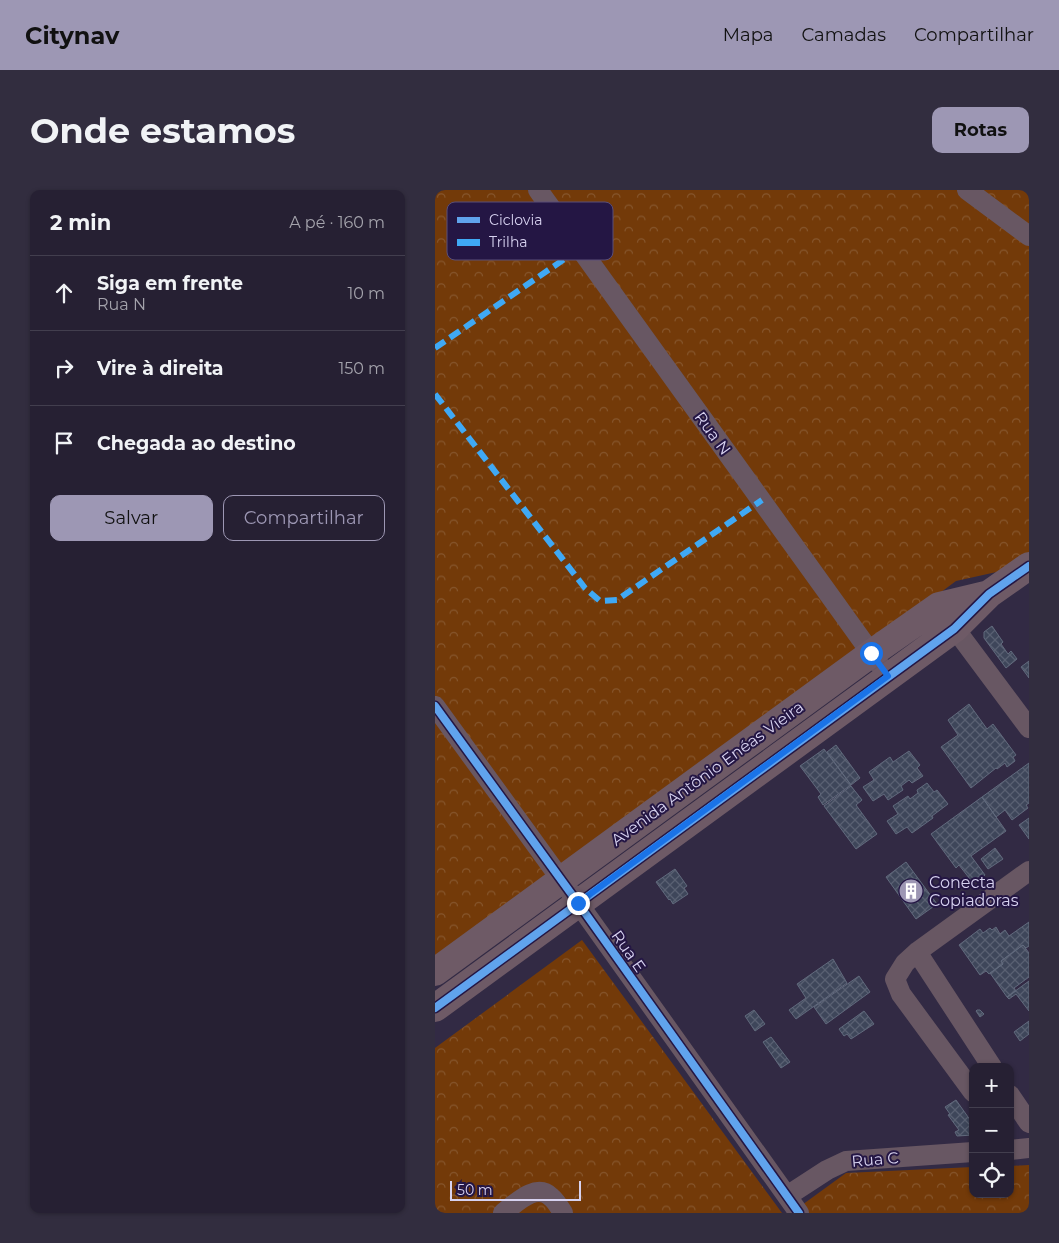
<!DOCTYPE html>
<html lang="pt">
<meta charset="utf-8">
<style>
:root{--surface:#262033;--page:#322d3f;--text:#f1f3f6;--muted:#a4a3ac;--line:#423e4e;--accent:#9d97b4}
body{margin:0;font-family:Montserrat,sans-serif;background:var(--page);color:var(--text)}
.controls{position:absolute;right:15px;bottom:15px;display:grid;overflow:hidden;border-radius:10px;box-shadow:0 1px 4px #0004}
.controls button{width:45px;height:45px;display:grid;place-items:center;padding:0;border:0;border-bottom:1px solid var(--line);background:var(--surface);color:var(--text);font:25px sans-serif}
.scale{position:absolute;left:15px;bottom:12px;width:131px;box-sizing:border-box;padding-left:5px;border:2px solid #d7d2f0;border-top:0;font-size:14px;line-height:18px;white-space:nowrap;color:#d7d2f0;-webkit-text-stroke:4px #241644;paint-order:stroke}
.stop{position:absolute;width:15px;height:15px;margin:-11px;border:4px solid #1a73e8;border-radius:50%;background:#fff}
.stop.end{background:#1a73e8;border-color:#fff;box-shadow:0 1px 5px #0008}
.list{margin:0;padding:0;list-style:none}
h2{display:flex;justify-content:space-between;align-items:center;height:65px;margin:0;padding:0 20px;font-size:21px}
h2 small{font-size:16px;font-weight:400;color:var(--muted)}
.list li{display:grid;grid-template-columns:32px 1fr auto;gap:15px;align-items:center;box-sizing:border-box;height:75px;padding:0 20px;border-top:1px solid var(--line)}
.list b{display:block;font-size:19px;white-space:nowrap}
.list p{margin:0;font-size:16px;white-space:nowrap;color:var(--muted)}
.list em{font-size:16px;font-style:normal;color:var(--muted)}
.actions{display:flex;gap:10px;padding:15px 20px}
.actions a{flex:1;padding:11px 0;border:1px solid var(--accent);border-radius:10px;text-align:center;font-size:18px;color:var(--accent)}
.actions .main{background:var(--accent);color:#111}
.icon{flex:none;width:28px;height:28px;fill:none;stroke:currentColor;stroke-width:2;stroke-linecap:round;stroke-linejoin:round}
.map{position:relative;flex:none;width:594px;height:1023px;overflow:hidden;border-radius:10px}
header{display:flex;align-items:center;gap:30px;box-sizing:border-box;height:70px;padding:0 25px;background:var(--accent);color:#111}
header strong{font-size:24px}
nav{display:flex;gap:28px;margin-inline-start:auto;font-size:18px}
.intro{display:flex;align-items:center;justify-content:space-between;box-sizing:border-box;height:120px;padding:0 30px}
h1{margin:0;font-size:35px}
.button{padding:12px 22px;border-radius:10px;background:var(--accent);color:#111;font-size:18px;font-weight:700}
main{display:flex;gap:30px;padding:0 30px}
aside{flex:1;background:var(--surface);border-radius:10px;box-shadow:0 1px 4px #0004}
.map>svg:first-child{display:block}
.forest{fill:url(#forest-crowns)}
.building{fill:url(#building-cross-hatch);stroke:#616a7d}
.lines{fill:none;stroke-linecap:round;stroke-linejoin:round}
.street{stroke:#685763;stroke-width:20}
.secondary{stroke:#6e5a66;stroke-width:28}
.quiet{stroke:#3fa9f5;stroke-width:6;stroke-dasharray:12 6;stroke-linecap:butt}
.cycleway-casing{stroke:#241644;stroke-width:11}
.cycleway{stroke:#60a3ed;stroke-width:8}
.route{stroke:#1a73e8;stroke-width:6}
.labels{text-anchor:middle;stroke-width:4;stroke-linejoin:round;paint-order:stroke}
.street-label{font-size:16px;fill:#d7d2f0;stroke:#241644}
.poi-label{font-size:16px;fill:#d7d2f0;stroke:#241644;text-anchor:start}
.key{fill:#241644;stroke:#5a4e78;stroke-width:1}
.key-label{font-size:14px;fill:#d7d2f0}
</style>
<header>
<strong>Citynav</strong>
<nav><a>Mapa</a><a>Camadas</a><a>Compartilhar</a></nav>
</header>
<div class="intro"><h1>Onde estamos</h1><a class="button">Rotas</a></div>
<main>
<aside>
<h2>2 min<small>A pé · 160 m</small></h2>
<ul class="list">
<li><svg class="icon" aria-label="ahead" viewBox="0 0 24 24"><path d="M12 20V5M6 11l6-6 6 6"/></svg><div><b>Siga em frente</b><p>Rua N</p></div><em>10 m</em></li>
<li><svg class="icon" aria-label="right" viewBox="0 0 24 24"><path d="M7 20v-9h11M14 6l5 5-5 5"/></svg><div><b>Vire à direita</b></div><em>150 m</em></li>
<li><svg class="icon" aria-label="arrive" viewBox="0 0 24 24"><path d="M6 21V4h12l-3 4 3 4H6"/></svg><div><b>Chegada ao destino</b></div></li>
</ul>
<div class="actions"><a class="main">Salvar</a><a>Compartilhar</a></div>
</aside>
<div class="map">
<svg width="594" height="1023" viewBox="0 0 594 1023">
<defs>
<pattern id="forest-crowns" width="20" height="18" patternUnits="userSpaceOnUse" patternTransform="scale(1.25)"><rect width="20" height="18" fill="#733a09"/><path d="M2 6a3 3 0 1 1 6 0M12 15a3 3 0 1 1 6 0" fill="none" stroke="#86562d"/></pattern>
<pattern id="building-cross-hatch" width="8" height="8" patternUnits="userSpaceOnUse" patternTransform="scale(1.25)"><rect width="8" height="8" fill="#3e465a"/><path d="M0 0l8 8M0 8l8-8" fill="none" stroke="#596072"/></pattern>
</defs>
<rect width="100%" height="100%" fill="#322a44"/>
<path class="forest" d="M 0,0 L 594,0 L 594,364 L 575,379 L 521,391 L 118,690 L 0,776 Z
M 147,750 L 347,1023 L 0,1023 L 0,858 Z
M 594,975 L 594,1023 L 356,1023 L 411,983 L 538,977 L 538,1004 L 575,1004 L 575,976 Z"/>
<path class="building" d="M 557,436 L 568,452 L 566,454 L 573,464 L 576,461 L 582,469 L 571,478 L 549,448 L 549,442 Z
M 594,471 L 594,488 L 586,477 Z
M 534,514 L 552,539 L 558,534 L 581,565 L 578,567 L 580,571 L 572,577 L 570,573 L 562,579 L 561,578 L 536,598 L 506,557 L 523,545 L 513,530 Z
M 401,555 L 425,588 L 416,595 L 392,562 Z
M 389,559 L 416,595 L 388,615 L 383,607 L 386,604 L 365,576 Z
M 474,561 L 485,575 L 482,578 L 488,586 L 477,593 L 474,590 L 466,596 L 468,600 L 453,610 L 449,604 L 438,611 L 428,597 L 439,590 L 434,582 L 455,567 L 458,572 Z
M 594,573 L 594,613 L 591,615 L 593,618 L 577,630 L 570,620 L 561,627 L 547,607 Z
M 492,593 L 499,602 L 502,600 L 513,614 L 497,626 L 498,628 L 477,643 L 472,637 L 461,644 L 452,631 L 463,624 L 458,616 L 473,606 L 475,609 L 483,603 L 482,600 Z
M 416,596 L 427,610 L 421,615 L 442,644 L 421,659 L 389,616 Z
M 547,607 L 571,641 L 536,666 L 550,685 L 538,693 L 524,675 L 521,678 L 496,644 Z
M 594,628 L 594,649 L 584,635 Z
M 560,658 L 568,669 L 553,679 L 546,669 Z
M 471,672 L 502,714 L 481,729 L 451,687 Z
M 240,679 L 252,696 L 249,698 L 253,704 L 238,714 L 235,709 L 234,710 L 221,692 Z
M 594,732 L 594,756 L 591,758 L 588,755 L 566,771 L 568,774 L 554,784 L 551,781 L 545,785 L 524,755 L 545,739 L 548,743 L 555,738 L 557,740 L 561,737 L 565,744 L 570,740 L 574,746 Z
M 588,755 L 594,763 L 594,787 L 579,798 L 581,801 L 572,807 L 555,783 L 568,774 L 566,771 Z
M 398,769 L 412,793 L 361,829 L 354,820 L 371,808 L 362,794 Z
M 424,786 L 435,802 L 391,834 L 379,817 Z
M 594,791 L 594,821 L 581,804 L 574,809 L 572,807 Z
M 319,820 L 330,834 L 320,841 L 310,826 Z
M 542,820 L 545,820 L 549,824 L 545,827 L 541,821 Z
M 429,821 L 439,834 L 416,849 L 412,844 L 409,846 L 404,839 Z
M 594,831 L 594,844 L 585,851 L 579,842 Z
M 336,847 L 355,872 L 346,878 L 328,852 Z
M 521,910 L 538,934 L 538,945 L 522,946 L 520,942 L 524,940 L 513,925 L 515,924 L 510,917 Z"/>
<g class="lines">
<path class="street" d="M 103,0 L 444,474
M 532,0 L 594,46
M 512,428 L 594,538
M 0,516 L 143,713 L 364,1023
M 482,762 L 557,877
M 538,902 L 466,804 L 460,789 L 470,773 L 482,762 L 594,681
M 575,905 L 594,933
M 575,960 L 594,958
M 352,1006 L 392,980 L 411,971 L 538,962
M 68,1023 C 80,1014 101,992 116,1007 C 121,1011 125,1018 128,1023"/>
<path class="secondary" d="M 0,782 L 437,463 L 504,416 L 554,404
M 0,818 L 519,439 L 554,404 L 594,376"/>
<path class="quiet" d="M 0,158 L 144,59
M 0,204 L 150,398 L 165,411 L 182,410 L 327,310"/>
<defs>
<path id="cycleway" d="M 0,516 L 143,713 L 364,1023
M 0,818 L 519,439 L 554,404 L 594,376"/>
</defs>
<use href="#cycleway" class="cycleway-casing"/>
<use href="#cycleway" class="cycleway"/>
</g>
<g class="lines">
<path class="route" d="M 143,713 L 453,486 L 436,463"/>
</g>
<defs>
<symbol id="building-disc" viewBox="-11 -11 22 22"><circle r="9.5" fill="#9d97b4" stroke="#241644"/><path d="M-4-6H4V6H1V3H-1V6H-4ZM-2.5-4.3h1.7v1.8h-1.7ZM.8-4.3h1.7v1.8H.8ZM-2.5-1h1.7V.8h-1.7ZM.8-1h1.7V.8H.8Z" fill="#fff"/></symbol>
</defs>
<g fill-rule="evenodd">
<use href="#building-disc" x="462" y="687" width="28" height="28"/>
</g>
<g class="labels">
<g class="street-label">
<text transform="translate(278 243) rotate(54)" y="6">Rua N</text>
<text transform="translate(272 583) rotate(-36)" y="6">Avenida Antônio Enéas Vieira</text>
<text transform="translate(194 761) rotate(55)" y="6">Rua E</text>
<text transform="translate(440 969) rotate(-5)" y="6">Rua C</text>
</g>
<g class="poi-label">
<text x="494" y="698">Conecta<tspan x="494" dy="18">Copiadoras</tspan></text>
</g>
</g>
<rect x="12" y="12" width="166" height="58" rx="8" class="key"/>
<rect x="22" y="27" width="23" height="6" fill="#60a3ed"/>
<rect x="22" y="49" width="23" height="7" fill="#3fa9f5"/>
<g class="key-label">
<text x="54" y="35">Ciclovia</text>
<text x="54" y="57">Trilha</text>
</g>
</svg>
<div class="controls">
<button>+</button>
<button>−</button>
<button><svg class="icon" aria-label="locate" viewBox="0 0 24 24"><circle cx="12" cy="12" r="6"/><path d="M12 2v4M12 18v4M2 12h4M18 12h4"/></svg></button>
</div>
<div class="scale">50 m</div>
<div class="stop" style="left:436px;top:463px"></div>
<div class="stop end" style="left:143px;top:713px"></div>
</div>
</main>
